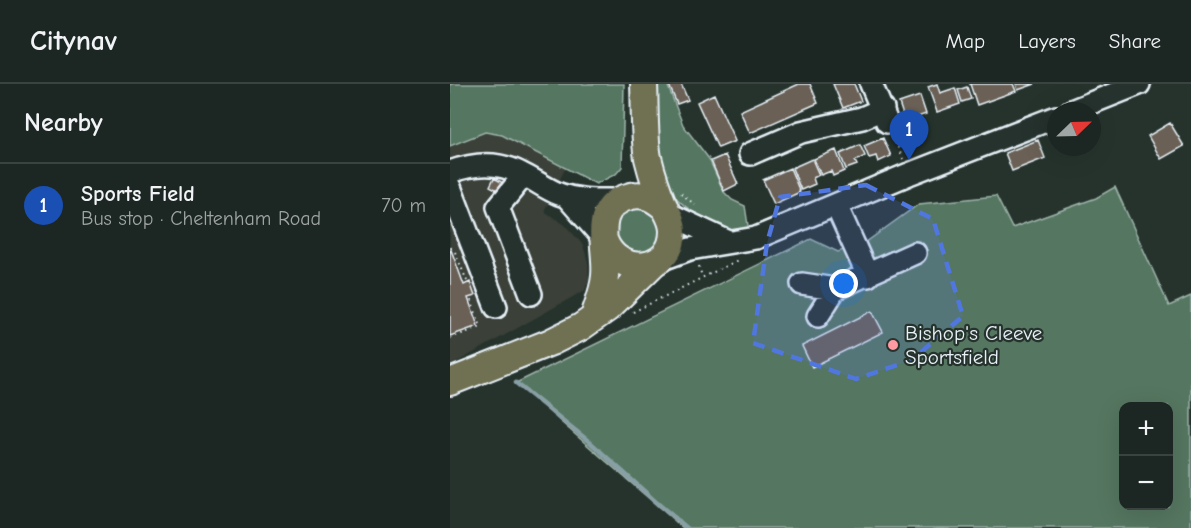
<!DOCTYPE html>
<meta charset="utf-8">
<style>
:root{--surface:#1c2622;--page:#252e2a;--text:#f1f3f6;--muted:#a0a5a5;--line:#3a4340;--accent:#ff9aa2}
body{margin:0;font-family:"Comic Neue",sans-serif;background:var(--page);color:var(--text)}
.controls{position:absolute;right:18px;bottom:18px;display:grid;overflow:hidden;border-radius:12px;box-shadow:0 6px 24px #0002}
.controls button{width:54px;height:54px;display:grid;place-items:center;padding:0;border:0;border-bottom:2px solid var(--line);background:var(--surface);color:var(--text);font:30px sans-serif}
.compass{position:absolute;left:597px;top:18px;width:54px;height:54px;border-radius:50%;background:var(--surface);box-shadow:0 6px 24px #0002;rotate:67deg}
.you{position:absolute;left:394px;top:200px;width:21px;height:21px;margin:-15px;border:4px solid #fff;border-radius:50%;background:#1a73e8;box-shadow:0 0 0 9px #1a73e833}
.badge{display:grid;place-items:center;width:39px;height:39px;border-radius:50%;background:var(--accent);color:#fff;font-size:20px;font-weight:700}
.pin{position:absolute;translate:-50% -50px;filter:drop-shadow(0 2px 3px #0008)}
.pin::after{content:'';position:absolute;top:32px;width:21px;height:18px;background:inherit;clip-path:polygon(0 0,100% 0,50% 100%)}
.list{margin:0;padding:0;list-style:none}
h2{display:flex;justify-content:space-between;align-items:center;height:78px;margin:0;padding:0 24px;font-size:26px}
h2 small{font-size:20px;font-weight:400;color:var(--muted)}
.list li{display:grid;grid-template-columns:39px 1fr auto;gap:18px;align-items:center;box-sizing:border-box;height:84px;padding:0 24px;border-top:2px solid var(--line)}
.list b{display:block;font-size:22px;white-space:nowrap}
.list p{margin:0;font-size:20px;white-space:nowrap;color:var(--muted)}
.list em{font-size:20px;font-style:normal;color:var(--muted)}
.map{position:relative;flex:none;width:741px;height:444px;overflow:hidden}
header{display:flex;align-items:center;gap:36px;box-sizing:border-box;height:84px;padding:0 30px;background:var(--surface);border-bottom:2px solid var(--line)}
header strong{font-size:28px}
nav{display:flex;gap:33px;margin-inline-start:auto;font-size:21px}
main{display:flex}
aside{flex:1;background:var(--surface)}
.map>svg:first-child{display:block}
.built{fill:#3a4039}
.green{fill:#547660;stroke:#9eb4ac;stroke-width:1.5;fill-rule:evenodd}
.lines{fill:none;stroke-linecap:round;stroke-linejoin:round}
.stream{stroke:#88a0a5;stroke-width:4.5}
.building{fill:#6a6054;stroke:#e8f1f8;stroke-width:1.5}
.minor-casing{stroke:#e8f1f8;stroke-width:26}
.major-casing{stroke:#e8f1f8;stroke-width:30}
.path{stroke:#e8f1f8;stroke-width:2;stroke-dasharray:1.5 4.5;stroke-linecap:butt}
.minor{stroke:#26332d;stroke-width:21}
.major{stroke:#707052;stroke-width:26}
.marked{fill:#5077e0;fill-opacity:0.2;stroke:#5077e0;stroke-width:4.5;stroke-dasharray:12 8;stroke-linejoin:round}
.poi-dot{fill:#ff9aa2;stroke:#26332d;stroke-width:2}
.labels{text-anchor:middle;stroke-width:4.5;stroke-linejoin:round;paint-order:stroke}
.poi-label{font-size:21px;fill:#e8f1f8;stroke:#26332d;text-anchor:start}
</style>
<header>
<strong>Citynav</strong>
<nav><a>Map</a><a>Layers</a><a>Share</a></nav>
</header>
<main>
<aside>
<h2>Nearby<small></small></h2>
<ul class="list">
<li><span class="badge" style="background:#1a4fb4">1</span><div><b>Sports Field</b><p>Bus stop · Cheltenham Road</p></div><em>70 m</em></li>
</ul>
</aside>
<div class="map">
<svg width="741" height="444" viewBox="0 0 741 444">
<rect width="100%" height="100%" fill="#26332d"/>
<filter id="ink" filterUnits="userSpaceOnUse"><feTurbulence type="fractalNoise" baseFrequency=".0167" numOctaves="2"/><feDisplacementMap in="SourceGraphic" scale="12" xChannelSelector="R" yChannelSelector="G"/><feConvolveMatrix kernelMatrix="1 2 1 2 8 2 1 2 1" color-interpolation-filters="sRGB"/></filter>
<g filter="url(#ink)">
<path class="built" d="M 0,0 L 174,0 L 175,15 L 172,83 L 166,90 L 146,100 L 115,85 L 94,127 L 115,141 L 133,161 L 138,178 L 139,196 L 135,206 L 0,282 Z"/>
<path class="green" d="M 0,0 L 174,0 L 172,83 L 166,90 L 146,100 L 52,51 L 35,48 L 0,62 Z
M 206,0 L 217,0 L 233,41 L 259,75 L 274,108 L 282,116 L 295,122 L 299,148 C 275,147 263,144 244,129 C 236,123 229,118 223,110 C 204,83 208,32 206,0 Z
M 665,103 L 719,222 L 741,212 L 741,444 L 233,444 L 66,299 L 361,155 L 388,168 L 416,158 L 469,120 L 546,112 L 562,144 L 646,114 ZM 674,322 L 718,322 L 718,422 L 674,422 Z
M 182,120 L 205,127 L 213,151 L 204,166 L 187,172 L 164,159 L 163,135 Z"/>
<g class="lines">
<path class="stream" d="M 66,299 L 141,359 L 206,418 L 237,444"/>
</g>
<path class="building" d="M 223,0 L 231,0 L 238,16 L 227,20 L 219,1 Z
M 349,0 L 360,0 L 368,19 L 300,49 L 290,27 Z
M 383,0 L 404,0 L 411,17 L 393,24 Z
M 487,0 L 490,9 L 505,4 L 510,20 L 487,28 L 478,3 Z
M 520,0 L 563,0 L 566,7 L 527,21 Z
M 566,0 L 585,0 L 568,6 Z
M 517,3 L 521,15 L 512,18 L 508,6 Z
M 264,10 L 285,57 L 268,64 L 247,18 Z
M 470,12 L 476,30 L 455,37 L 449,19 Z
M 720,39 L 734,62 L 711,75 L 698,52 Z
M 433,54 L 441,72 L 428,78 L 426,72 L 419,74 L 414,62 Z
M 588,56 L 595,74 L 562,87 L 555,69 Z
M 410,61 L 415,72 L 405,77 L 407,81 L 396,85 L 390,70 Z
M 386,66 L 394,87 L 383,92 L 381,87 L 371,91 L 364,75 Z
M 275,71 L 288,100 L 274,107 L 261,77 Z
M 362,75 L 369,91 L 363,94 L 365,100 L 351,106 L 342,84 Z
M 340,84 L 350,108 L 324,120 L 313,96 Z
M 44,94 L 55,100 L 51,108 L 40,102 Z
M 0,163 L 14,201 L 20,198 L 25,212 L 18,214 L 28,242 L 0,252 Z
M 422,227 L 433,248 L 362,283 L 352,262 Z"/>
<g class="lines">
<defs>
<path id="minor" d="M 421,0 L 437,38
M 621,27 L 689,0
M 300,70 L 351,48 L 412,34 L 433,25
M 0,88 C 25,79 48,77 72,90 C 85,96 96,105 109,110 C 127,117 151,116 169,116
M 74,91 L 48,123 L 81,210
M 0,103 L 46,223
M 116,112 L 153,154
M 386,121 L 418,192
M 219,130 L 279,158
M 207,177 L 240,165 L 306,154 L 459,90 L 606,33
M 352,200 L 385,205 L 368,232
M 385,205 L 465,169"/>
<path id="major" d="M 154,156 C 168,194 223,189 223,147 C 223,137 218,130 214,122 C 207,106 202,90 198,74 C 194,54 195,21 194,0
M 144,233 C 148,220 154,206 155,192 C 158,162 139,122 181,112 C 195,109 205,115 215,124
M 0,298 L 101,258 L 131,243 L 158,224 L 205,178"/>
</defs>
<use href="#minor" class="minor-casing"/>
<use href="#major" class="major-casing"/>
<path class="path" d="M 443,52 L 453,75
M 231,109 L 245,121
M 5,168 L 17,197
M 249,182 L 252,193
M 183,228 L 288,176
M 0,254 L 31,243 L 21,216 L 25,215"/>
<use href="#minor" class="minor"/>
<use href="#major" class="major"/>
</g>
</g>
<path class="marked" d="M 416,101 L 483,135 L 513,232 L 462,276 L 406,295 L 303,259 L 317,159 L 330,113 Z"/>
<circle class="poi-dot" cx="443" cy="261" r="6"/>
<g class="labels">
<g class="poi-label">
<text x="455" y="256">Bishop's Cleeve<tspan x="455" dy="24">Sportsfield</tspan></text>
</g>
</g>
</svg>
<div class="controls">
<button>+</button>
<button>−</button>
</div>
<svg class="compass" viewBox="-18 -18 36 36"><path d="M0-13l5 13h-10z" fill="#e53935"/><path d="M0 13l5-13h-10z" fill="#a0a5a5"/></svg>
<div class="you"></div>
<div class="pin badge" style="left:459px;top:76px;background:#1a4fb4">1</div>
</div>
</main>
